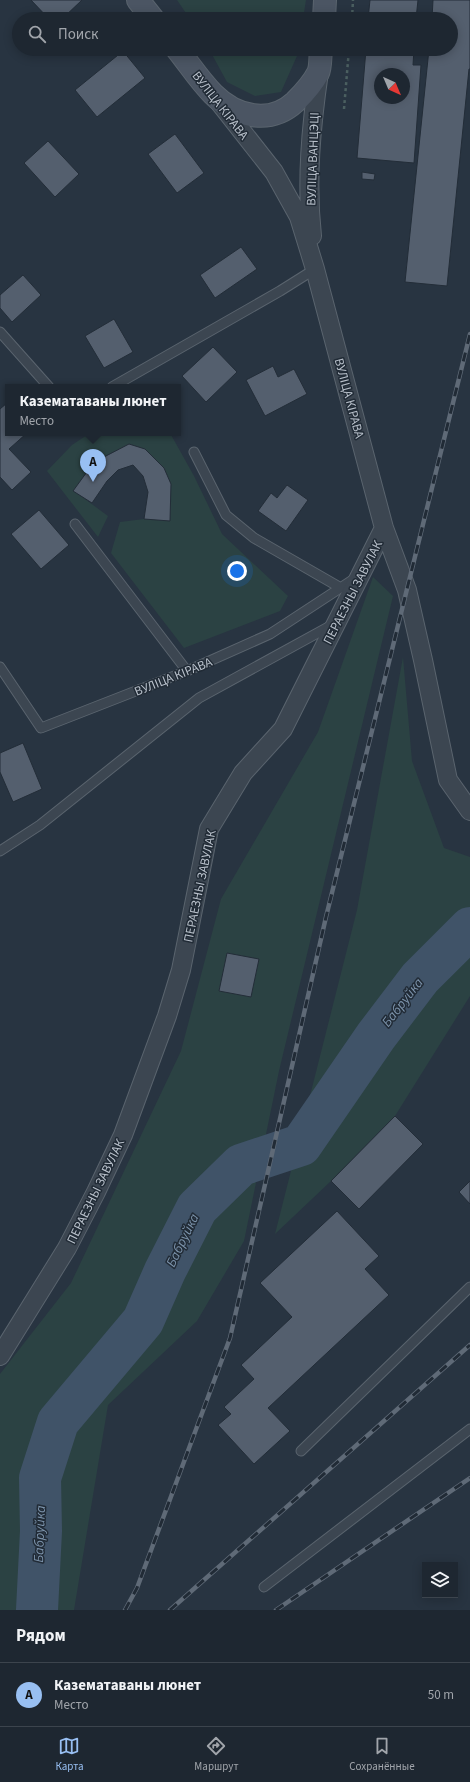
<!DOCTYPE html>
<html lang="ru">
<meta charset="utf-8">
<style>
:root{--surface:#1e2731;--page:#2b333d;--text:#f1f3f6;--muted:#a1a5ab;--line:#3c444d;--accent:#98bff2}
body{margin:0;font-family:"Source Sans 3",sans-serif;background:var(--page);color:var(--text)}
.controls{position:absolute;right:12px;bottom:12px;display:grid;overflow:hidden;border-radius:0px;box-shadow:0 2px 10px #0003}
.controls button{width:36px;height:36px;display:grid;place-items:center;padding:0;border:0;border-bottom:1px solid var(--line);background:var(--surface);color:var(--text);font:20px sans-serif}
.compass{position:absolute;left:374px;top:68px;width:36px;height:36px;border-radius:50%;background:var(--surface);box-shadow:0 2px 10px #0003;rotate:136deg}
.you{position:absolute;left:237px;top:571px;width:14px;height:14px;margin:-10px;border:3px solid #fff;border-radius:50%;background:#1a73e8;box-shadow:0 0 0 6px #1a73e833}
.badge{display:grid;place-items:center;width:26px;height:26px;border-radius:50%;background:var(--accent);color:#111;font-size:13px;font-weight:700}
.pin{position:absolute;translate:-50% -33px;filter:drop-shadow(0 1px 2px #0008)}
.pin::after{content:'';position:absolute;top:21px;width:14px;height:12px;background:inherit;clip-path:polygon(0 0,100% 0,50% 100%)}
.popup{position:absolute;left:5px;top:384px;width:176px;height:52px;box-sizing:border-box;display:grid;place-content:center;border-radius:0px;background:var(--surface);filter:drop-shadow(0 1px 3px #0005);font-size:13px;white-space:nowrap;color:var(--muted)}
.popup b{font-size:15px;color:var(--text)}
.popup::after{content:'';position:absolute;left:50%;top:100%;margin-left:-8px;border:8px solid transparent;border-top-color:var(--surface)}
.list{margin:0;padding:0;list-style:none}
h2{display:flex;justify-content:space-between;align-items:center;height:52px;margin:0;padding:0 16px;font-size:17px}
h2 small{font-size:13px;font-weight:400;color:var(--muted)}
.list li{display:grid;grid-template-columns:26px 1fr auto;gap:12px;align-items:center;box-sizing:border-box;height:64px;padding:0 16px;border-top:1px solid var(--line)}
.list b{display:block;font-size:15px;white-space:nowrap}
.list p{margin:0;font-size:13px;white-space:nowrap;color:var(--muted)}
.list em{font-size:13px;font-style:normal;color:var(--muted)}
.icon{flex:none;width:22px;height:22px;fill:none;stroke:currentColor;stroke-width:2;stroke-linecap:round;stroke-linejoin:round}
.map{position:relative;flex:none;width:470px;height:1610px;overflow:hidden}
.search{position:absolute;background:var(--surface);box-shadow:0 2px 10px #0003;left:12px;right:12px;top:12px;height:44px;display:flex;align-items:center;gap:10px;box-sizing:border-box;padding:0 14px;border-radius:22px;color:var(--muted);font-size:15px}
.sheet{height:116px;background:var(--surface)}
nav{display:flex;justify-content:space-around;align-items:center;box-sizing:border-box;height:56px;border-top:1px solid var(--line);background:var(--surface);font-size:11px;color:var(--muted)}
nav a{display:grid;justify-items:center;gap:2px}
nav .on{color:var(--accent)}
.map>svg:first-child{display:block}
.green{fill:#2b4243}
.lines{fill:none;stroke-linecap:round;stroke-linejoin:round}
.river{stroke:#405368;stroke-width:42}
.building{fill:#545f6e;stroke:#232d38;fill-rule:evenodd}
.lane-casing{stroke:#5a646e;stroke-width:11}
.street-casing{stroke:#5a646e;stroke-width:20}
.secondary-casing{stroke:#5a646e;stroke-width:24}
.path{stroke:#4b5f60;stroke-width:2.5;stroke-dasharray:3 3;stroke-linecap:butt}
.lane{stroke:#3c4651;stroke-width:9}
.street{stroke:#3c4651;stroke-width:18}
.secondary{stroke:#4b5563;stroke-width:22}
.rail-casing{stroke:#5f6a77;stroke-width:4.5}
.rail{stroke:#212b36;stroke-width:3;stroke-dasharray:9;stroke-linecap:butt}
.labels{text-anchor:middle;stroke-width:3;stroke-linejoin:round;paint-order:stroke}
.street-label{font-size:13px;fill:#b9c1cb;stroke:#212b36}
.water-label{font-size:14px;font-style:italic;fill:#7c93ab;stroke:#212b36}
</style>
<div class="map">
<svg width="470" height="1610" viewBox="0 0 470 1610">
<rect width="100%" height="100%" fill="#283441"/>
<path class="green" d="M 177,0 L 306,0 L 303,19 L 190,19 Z
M 209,49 L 298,49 L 297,56 L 281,92 L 255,96 L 227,82 Z
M 90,433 L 170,433 L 194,476 L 222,534 L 288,596 L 280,611 L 184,648 L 111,553 L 120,522 L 144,519 L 170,521 L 171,484 L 164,468 L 145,449 L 129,444 L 102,458 L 89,469 L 74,491 L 108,516 L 98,537 L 47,471 L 72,445 Z
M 373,577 L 393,596 L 279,1071 L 244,1241 L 197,1321 L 108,1405 L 74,1610 L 0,1610 L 0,1374 L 71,1283 L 181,1051 L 221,899 L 318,732 Z
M 403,657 L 412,761 L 444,848 L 470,857 L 470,996 L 395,1116 L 331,1181 L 275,1234 L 357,910 Z"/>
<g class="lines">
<path class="river" d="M 37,1610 L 41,1531 L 40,1478 L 58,1422 L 143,1321 L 165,1271 L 197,1208 L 241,1165 L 301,1145 L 376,1036 L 420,978 L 470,928"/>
</g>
<path class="building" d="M 31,0 L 82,0 L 62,19 L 49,19 Z
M 370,0 L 418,0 L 416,19 L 368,19 Z
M 433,0 L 470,0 L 470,69 L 469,69 L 447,286 L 405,282 L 429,49 L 451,49 L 451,19 L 432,19 Z
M 366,49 L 414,49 L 413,65 L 421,65 L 414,163 L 357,158 ZM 380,74 L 404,74 L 404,98 L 380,98 Z
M 123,51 L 145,78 L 97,117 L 75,90 Z
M 175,134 L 204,173 L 177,193 L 148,154 Z
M 48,141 L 79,174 L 55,197 L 24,163 Z
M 362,172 L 375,174 L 374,180 L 362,179 Z
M 241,247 L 257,269 L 215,298 L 200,275 Z
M 23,275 L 41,295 L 12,322 L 0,308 L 0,295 Z
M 114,319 L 133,352 L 104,368 L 85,336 Z
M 213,347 L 237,372 L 206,402 L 182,376 Z
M 273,366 L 278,377 L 294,369 L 307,394 L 265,416 L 246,380 Z
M 7,403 L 8,433 L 27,433 L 9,449 L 31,472 L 12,490 L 0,477 L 0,409 Z
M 129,444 L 145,449 L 164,468 L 171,484 L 170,521 L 144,519 L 148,492 L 143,476 L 133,465 L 118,470 L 107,481 L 92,503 L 73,491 L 89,469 L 102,458 Z
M 287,485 L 308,500 L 286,531 L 258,511 L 271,493 L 277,498 Z
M 39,510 L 69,545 L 41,569 L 11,534 Z
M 23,743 L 42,789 L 13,802 L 0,772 L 0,753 Z
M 227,953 L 259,959 L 251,997 L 219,991 Z
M 395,1116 L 423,1144 L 359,1209 L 331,1181 Z
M 470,1181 L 470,1204 L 459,1192 Z
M 337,1211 L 379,1256 L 365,1269 L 389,1295 L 268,1408 L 290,1431 L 254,1464 L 218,1425 L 231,1414 L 224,1407 L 254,1379 L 241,1365 L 292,1317 L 260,1283 Z"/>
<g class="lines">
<defs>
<path id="lane" d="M 0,332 L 49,387
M 112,387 L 280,291 L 315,269
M 194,452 L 226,515 L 254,538 L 341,588
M 75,524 L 187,671
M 0,667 L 41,728 L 187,671 L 270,634 L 354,579
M 0,851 L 40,825 L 199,698 L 332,625
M 301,1451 L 470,1287
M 264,1587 L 470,1429"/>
<path id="street" d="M 219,102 L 274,172 L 299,217 L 315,269 L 384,528 L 407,590 L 423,660 L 448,780 L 470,811
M 312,236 C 306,181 311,127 319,72
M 0,1356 L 67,1248 L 96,1192 L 123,1135 L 167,1016 L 181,970 L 209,829 L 243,773 L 283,729 L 384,528"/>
<path id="secondary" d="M 138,0 L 153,19
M 324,19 L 325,0
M 177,49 C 189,64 200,81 213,94 C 236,117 270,125 295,102 C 303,94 313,83 318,73 C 321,67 320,56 321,49"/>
</defs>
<use href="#lane" class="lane-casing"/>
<use href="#street" class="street-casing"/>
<use href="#secondary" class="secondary-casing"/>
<path class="path" d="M 352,19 L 353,0
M 344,109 L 349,49"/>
<use href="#lane" class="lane"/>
<use href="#street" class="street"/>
<use href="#secondary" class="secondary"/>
<defs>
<path id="rail" d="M 125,1610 L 137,1588 L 230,1338 L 326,917 L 470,334
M 170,1610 L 470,1345
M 276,1610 L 470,1478"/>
</defs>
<use href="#rail" class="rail-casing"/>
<use href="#rail" class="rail"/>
</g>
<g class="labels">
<g class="street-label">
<text transform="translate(221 105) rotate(52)" y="5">ВУЛІЦА КІРАВА</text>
<text transform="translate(312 159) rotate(-88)" y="5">ВУЛІЦА ВАНЦЭЦІ</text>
<text transform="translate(350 398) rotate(75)" y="5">ВУЛІЦА КІРАВА</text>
<text transform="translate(352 592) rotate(-63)" y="5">ПЕРАЕЗНЫ ЗАВУЛАК</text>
<text transform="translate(173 676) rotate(-22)" y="5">ВУЛІЦА КІРАВА</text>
<text transform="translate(199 886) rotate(-78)" y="5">ПЕРАЕЗНЫ ЗАВУЛАК</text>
<text transform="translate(95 1191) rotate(-64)" y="5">ПЕРАЕЗНЫ ЗАВУЛАК</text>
</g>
<g class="water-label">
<text transform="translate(402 1002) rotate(-52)" y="5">Бабруйка</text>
<text transform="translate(182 1240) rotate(-64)" y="5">Бабруйка</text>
<text transform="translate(39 1534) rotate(-88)" y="5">Бабруйка</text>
</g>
</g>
</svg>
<div class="controls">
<button><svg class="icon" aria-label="layers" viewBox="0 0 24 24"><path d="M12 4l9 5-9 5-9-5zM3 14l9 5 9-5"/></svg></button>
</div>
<svg class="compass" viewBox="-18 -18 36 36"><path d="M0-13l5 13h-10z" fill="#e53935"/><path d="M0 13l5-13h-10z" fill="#a1a5ab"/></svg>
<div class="you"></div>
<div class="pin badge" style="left:93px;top:482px">A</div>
<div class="popup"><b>Казематаваны люнет</b>Место</div>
<div class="search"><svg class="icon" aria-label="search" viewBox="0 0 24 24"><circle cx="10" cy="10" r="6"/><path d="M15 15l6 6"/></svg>Поиск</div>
</div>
<section class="sheet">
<h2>Рядом<small></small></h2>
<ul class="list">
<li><span class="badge">A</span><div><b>Казематаваны люнет</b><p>Место</p></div><em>50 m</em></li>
</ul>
</section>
<nav>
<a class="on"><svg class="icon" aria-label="map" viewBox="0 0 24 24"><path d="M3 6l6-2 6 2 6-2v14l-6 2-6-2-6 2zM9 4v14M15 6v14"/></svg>Карта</a>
<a><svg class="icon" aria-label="directions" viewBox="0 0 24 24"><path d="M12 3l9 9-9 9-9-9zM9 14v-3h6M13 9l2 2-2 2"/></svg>Маршрут</a>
<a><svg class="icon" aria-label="saved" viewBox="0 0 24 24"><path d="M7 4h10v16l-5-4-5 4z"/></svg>Сохранённые</a>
</nav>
